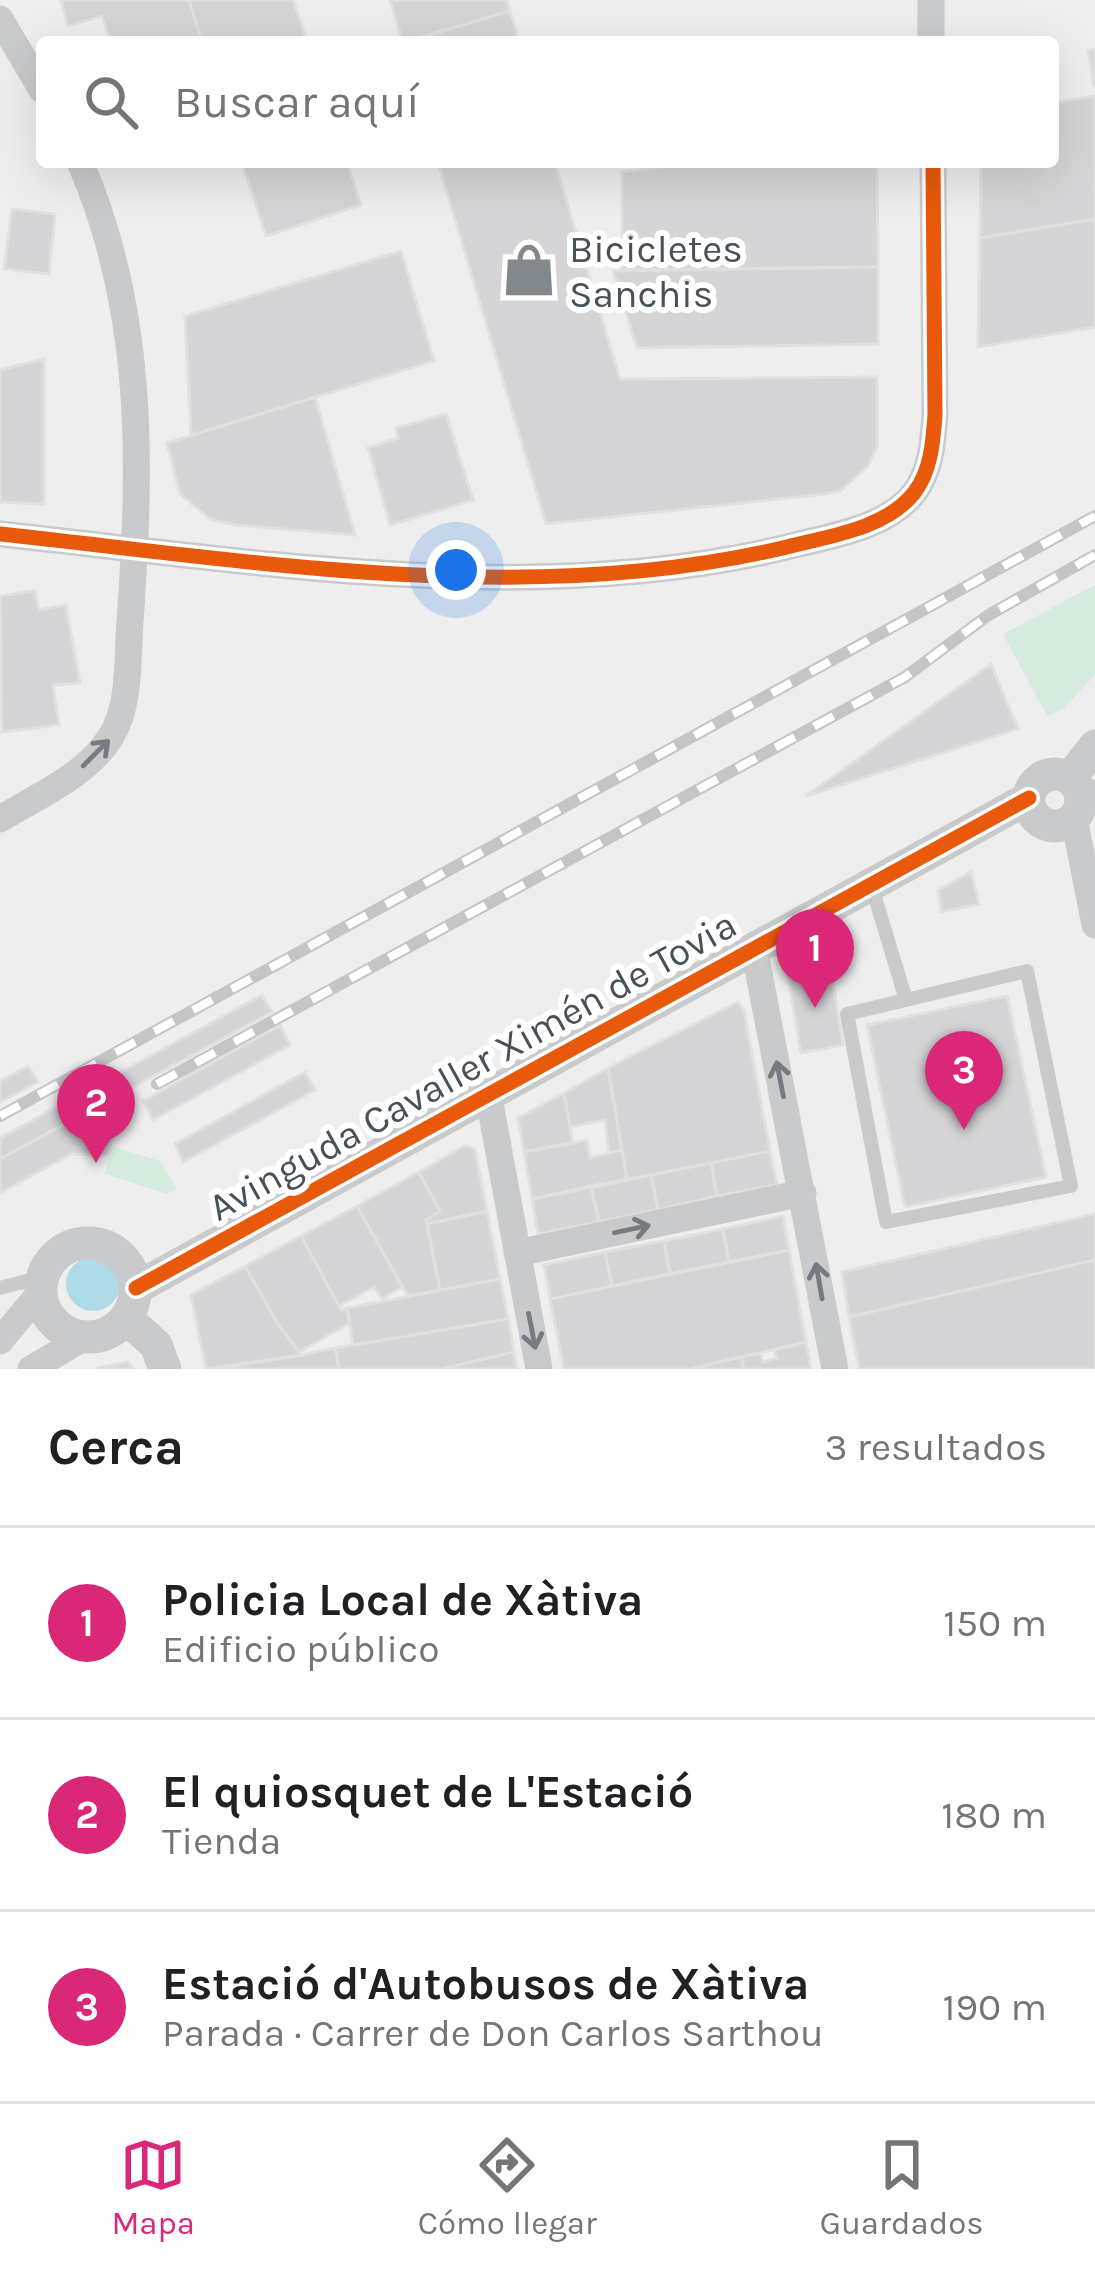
<!DOCTYPE html>
<html lang="es">
<meta charset="utf-8">
<style>
:root{--surface:#fff;--page:#f6f6f6;--text:#202124;--muted:#757577;--line:#e0e0e0;--accent:#db2777}
body{margin:0;font-family:Karla,sans-serif;background:var(--page);color:var(--text)}
.you{position:absolute;left:456px;top:570px;width:42px;height:42px;margin:-30px;border:9px solid #fff;border-radius:50%;background:#1a73e8;box-shadow:0 0 0 18px #1a73e833}
.badge{display:grid;place-items:center;width:78px;height:78px;border-radius:50%;background:var(--accent);color:#fff;font-size:39px;font-weight:700}
.pin{position:absolute;translate:-50% -99px;filter:drop-shadow(0 3px 6px #0008)}
.pin::after{content:'';position:absolute;top:63px;width:42px;height:36px;background:inherit;clip-path:polygon(0 0,100% 0,50% 100%)}
.list{margin:0;padding:0;list-style:none}
h2{display:flex;justify-content:space-between;align-items:center;height:156px;margin:0;padding:0 48px;font-size:51px}
h2 small{font-size:39px;font-weight:400;color:var(--muted)}
.list li{display:grid;grid-template-columns:78px 1fr auto;gap:36px;align-items:center;box-sizing:border-box;height:192px;padding:0 48px;border-top:3px solid var(--line)}
.list b{display:block;font-size:45px;white-space:nowrap}
.list p{margin:0;font-size:39px;white-space:nowrap;color:var(--muted)}
.list em{font-size:39px;font-style:normal;color:var(--muted)}
.icon{flex:none;width:66px;height:66px;fill:none;stroke:currentColor;stroke-width:2;stroke-linecap:round;stroke-linejoin:round}
.map{position:relative;flex:none;width:1095px;height:1369px;overflow:hidden}
.search{position:absolute;background:var(--surface);box-shadow:0 12px 48px #0002;left:36px;right:36px;top:36px;height:132px;display:flex;align-items:center;gap:30px;box-sizing:border-box;padding:0 42px;border-radius:12px;color:var(--muted);font-size:45px}
.sheet{height:732px;background:var(--surface)}
nav{display:flex;justify-content:space-around;align-items:center;box-sizing:border-box;height:168px;border-top:3px solid var(--line);background:var(--surface);font-size:33px;color:var(--muted)}
nav a{display:grid;justify-items:center;gap:6px}
nav .on{color:var(--accent)}
.map>svg:first-child{display:block}
.green{fill:#d5ebdd}
.water{fill:#aedbe5}
.building{fill:#d5d5d7;stroke:#e0e0e1;stroke-width:3}
.lines{fill:none;stroke-linecap:round;stroke-linejoin:round}
.service{stroke:#c9cacc;stroke-width:14}
.minor{stroke:#c9cacc;stroke-width:27}
.tertiary{stroke:#c9cacc;stroke-width:33}
.rail-casing{stroke:#c4c5c6;stroke-width:12}
.rail{stroke:#fff;stroke-width:8;stroke-dasharray:22;stroke-linecap:butt}
.cycleway-casing{stroke:#fff;stroke-width:22}
.cycleway{stroke:#e8590c;stroke-width:15}
.oneway{stroke:#757b81}
.labels{text-anchor:middle;stroke-width:12;stroke-linejoin:round;paint-order:stroke}
.poi-label{font-size:39px;fill:#485158;stroke:#fff;text-anchor:start}
.street-label{font-size:39px;fill:#485158;stroke:#fff}
</style>
<div class="map">
<svg width="1095" height="1369" viewBox="0 0 1095 1369">
<rect width="100%" height="100%" fill="#efeeee"/>
<path class="green" d="M 1095,585 L 1095,675 L 1064,708 L 1047,716 L 1003,634 Z
M 111,1146 L 160,1161 L 177,1189 L 167,1194 L 105,1174 Z"/>
<path class="water" d="M66 1284a27 27 0 1 1 54 0a27 27 0 1 1-54 0Z"/>
<path class="building" d="M 61,0 L 189,0 L 202,42 L 111,42 L 102,16 L 68,26 Z
M 189,0 L 293,0 L 307,42 L 202,42 Z
M 390,0 L 507,0 L 510,11 L 403,42 Z
M 510,11 L 519,42 L 406,42 Z
M 1095,49 L 1095,85 L 1094,85 L 1088,51 Z
M 1095,96 L 1095,219 L 980,238 L 981,162 L 1053,162 L 1053,103 Z
M 242,162 L 347,162 L 361,205 L 266,236 Z
M 438,162 L 555,162 L 620,379 L 877,377 L 877,446 L 868,466 L 840,491 L 825,494 L 546,524 Z
M 701,162 L 877,162 L 878,267 L 622,270 L 622,172 Z
M 12,209 L 55,214 L 49,274 L 4,269 Z
M 1095,219 L 1095,327 L 978,347 L 980,238 Z
M 401,251 L 434,361 L 191,435 L 185,316 Z
M 878,267 L 878,344 L 637,348 L 613,271 Z
M 44,359 L 44,504 L 0,502 L 0,370 Z
M 315,397 L 355,535 L 235,525 L 210,519 L 180,494 L 167,443 Z
M 446,414 L 473,500 L 390,525 L 368,448 L 398,438 L 396,428 Z
M 35,591 L 39,610 L 66,605 L 80,683 L 53,685 L 59,725 L 2,732 L 0,596 Z
M 991,664 L 1018,729 L 806,796 Z
M 971,872 L 979,904 L 941,912 L 938,890 Z
M 828,951 L 843,1045 L 801,1053 L 787,971 Z
M 262,995 L 272,1012 L 0,1159 L 0,1138 Z
M 1007,996 L 1046,1177 L 905,1207 L 867,1025 Z
M 738,1002 L 744,1011 L 770,1151 L 627,1180 L 608,1068 Z
M 280,1025 L 290,1045 L 153,1120 L 143,1101 Z
M 28,1066 L 38,1082 L 0,1102 L 0,1081 Z
M 608,1068 L 622,1150 L 609,1153 L 605,1120 L 570,1127 L 564,1093 Z
M 305,1072 L 315,1090 L 183,1162 L 175,1144 Z
M 564,1093 L 573,1143 L 524,1152 L 518,1118 Z
M 118,1095 L 109,1155 L 71,1154 L 0,1193 L 0,1159 Z
M 587,1140 L 590,1158 L 622,1150 L 627,1180 L 532,1199 L 524,1152 Z
M 466,1145 L 475,1149 L 487,1211 L 427,1224 L 426,1220 L 440,1211 L 419,1172 Z
M 770,1151 L 777,1185 L 717,1196 L 711,1163 Z
M 711,1163 L 717,1196 L 658,1210 L 651,1175 Z
M 419,1172 L 440,1211 L 426,1220 L 440,1290 L 408,1296 L 357,1206 Z
M 651,1175 L 658,1210 L 599,1222 L 591,1186 Z
M 591,1186 L 599,1222 L 538,1234 L 532,1199 Z
M 357,1206 L 402,1287 L 382,1299 L 374,1287 L 339,1306 L 301,1236 Z
M 487,1211 L 500,1279 L 440,1290 L 427,1224 Z
M 1095,1214 L 1095,1260 L 849,1317 L 842,1272 Z
M 783,1216 L 789,1250 L 729,1262 L 723,1229 Z
M 723,1229 L 729,1262 L 670,1274 L 664,1241 Z
M 301,1236 L 339,1306 L 341,1310 L 347,1308 L 350,1323 L 299,1352 L 279,1326 L 245,1266 Z
M 664,1241 L 670,1274 L 612,1286 L 605,1252 Z
M 789,1250 L 806,1342 L 690,1369 L 564,1369 L 550,1299 Z
M 605,1252 L 612,1286 L 550,1299 L 544,1265 Z
M 1095,1260 L 1095,1369 L 859,1369 L 849,1317 Z
M 245,1266 L 279,1326 L 301,1355 L 206,1369 L 191,1295 Z
M 500,1279 L 508,1319 L 353,1345 L 347,1308 Z
M 508,1319 L 514,1352 L 441,1369 L 339,1369 L 335,1348 Z
M 806,1342 L 811,1369 L 744,1369 L 741,1357 L 761,1353 L 763,1362 L 777,1358 L 774,1350 Z
M 335,1348 L 339,1369 L 215,1369 L 301,1355 Z
M 514,1352 L 517,1369 L 441,1369 Z
M 741,1357 L 744,1369 L 690,1369 Z
M 128,1362 L 134,1369 L 96,1369 L 98,1368 Z"/>
<g class="lines">
<path class="service" d="M 871,884 L 906,1000
M 1027,971 L 1071,1186 L 886,1222 L 847,1014 Z
M 0,1288 L 42,1277"/>
<path class="minor" d="M 931,0 L 931,42
M 0,19 L 42,90
M 0,534 C 261,562 540,610 799,544 C 837,535 888,526 914,493 C 931,471 933,442 935,415 L 933,162
M 1080,793 L 1095,793
M 1074,818 L 1095,925
M 0,819 C 36,797 87,775 110,738 C 131,706 127,659 130,622 C 141,462 145,312 80,162
M 754,948 L 835,1369
M 488,1093 L 539,1369
M 517,1253 L 803,1193
M 0,1341 L 40,1293
M 31,1369 L 83,1338"/>
<path class="tertiary" d="M1029 800a26 26 0 1 1 52 0a26 26 0 1 1-52 0Z
M 1070,778 L 1095,746
M41 1290a47 47 0 1 1 94 0a47 47 0 1 1-94 0Z
M 136,1288 L 1029,798
M 127,1319 L 156,1345 L 165,1369"/>
<defs>
<path id="rail" d="M 157,1084 L 905,677 L 987,616 L 1095,555
M 0,1116 L 1095,516"/>
</defs>
<use href="#rail" class="rail-casing"/>
<use href="#rail" class="rail"/>
<defs>
<path id="cycleway" d="M 0,534 C 261,562 540,610 799,544 C 837,535 888,526 914,493 C 931,471 933,442 935,415 L 933,162
M 136,1288 L 1029,798"/>
</defs>
<use href="#cycleway" class="cycleway-casing"/>
<use href="#cycleway" class="cycleway"/>
</g>
<defs><path id="oneway-shaft" d="M-6 0H5M1.5-3L5.5 0L1.5 3" fill="none" stroke-width="1.6" stroke-linecap="round" stroke-linejoin="round" transform="scale(3)"/></defs>
<g class="oneway">
<use href="#oneway-shaft" transform="translate(96 753) rotate(-45)"/>
<use href="#oneway-shaft" transform="translate(780 1079) rotate(-101)"/>
<use href="#oneway-shaft" transform="translate(632 1229) rotate(-12)"/>
<use href="#oneway-shaft" transform="translate(819 1281) rotate(-100)"/>
<use href="#oneway-shaft" transform="translate(532 1331) rotate(79)"/>
</g>
<defs>
<symbol id="shop-bare" viewBox="-9 -9 18 18"><path d="M-5-2.5h2.3a2.7 3.5 0 0 1 5.4 0H5L5.5 6h-11ZM-1.5-2.5h3a1.5 2.3 0 0 0-3 0Z" fill="#82888c" stroke="#fff" stroke-width="2.5" paint-order="stroke"/></symbol>
</defs>
<g fill-rule="evenodd">
<use href="#shop-bare" x="491" y="232" width="76" height="76"/>
</g>
<g class="labels">
<g class="poi-label">
<text x="569" y="262">Bicicletes<tspan x="569" dy="45">Sanchis</tspan></text>
</g>
<g class="street-label">
<text transform="translate(472 1065) rotate(-29)" y="14">Avinguda Cavaller Ximén de Tovia</text>
</g>
</g>
</svg>
<div class="you"></div>
<div class="pin badge" style="left:815px;top:1008px">1</div>
<div class="pin badge" style="left:96px;top:1163px">2</div>
<div class="pin badge" style="left:964px;top:1130px">3</div>
<div class="search"><svg class="icon" aria-label="search" viewBox="0 0 24 24"><circle cx="10" cy="10" r="6"/><path d="M15 15l6 6"/></svg>Buscar aquí</div>
</div>
<section class="sheet">
<h2>Cerca<small>3 resultados</small></h2>
<ul class="list">
<li><span class="badge">1</span><div><b>Policia Local de Xàtiva</b><p>Edificio público</p></div><em>150 m</em></li>
<li><span class="badge">2</span><div><b>El quiosquet de L'Estació</b><p>Tienda</p></div><em>180 m</em></li>
<li><span class="badge">3</span><div><b>Estació d'Autobusos de Xàtiva</b><p>Parada · Carrer de Don Carlos Sarthou</p></div><em>190 m</em></li>
</ul>
</section>
<nav>
<a class="on"><svg class="icon" aria-label="map" viewBox="0 0 24 24"><path d="M3 6l6-2 6 2 6-2v14l-6 2-6-2-6 2zM9 4v14M15 6v14"/></svg>Mapa</a>
<a><svg class="icon" aria-label="directions" viewBox="0 0 24 24"><path d="M12 3l9 9-9 9-9-9zM9 14v-3h6M13 9l2 2-2 2"/></svg>Cómo llegar</a>
<a><svg class="icon" aria-label="saved" viewBox="0 0 24 24"><path d="M7 4h10v16l-5-4-5 4z"/></svg>Guardados</a>
</nav>
